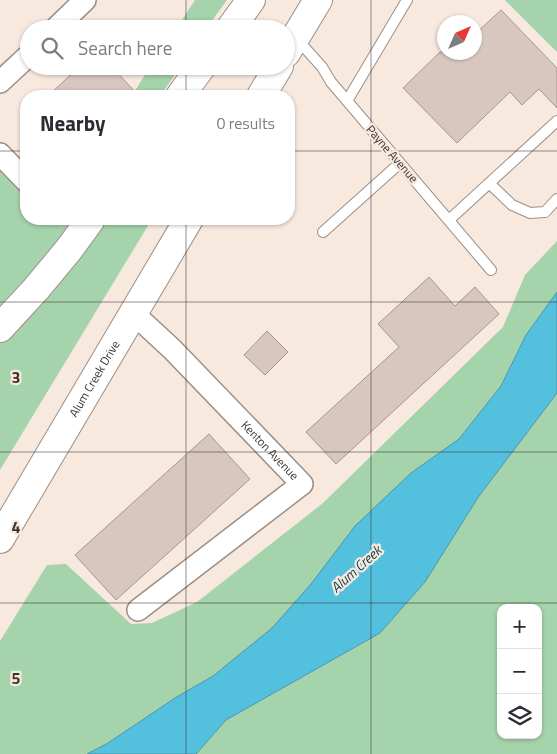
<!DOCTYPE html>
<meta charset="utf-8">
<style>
:root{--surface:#fff;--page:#f7f7f7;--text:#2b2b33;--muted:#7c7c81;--line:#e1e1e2}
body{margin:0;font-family:"Titillium Web",sans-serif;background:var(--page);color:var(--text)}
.controls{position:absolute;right:15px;bottom:15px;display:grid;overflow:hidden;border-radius:10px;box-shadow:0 1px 4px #0004}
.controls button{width:45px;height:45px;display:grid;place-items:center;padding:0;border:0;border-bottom:1px solid var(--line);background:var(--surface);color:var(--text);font:25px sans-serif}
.compass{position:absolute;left:437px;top:15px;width:45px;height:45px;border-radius:50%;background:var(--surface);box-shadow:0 1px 4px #0004;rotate:45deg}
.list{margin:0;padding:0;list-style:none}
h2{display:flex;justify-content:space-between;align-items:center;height:65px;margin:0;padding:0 20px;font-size:21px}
h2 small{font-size:16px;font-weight:400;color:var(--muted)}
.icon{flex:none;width:28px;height:28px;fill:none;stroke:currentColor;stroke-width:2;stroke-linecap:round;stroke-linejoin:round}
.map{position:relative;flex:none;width:557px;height:754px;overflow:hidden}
.search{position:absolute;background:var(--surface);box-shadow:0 1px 4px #0004;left:20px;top:20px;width:275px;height:55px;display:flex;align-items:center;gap:12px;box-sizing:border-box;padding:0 18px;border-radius:28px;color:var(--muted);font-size:19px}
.panel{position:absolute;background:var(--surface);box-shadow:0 1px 4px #0004;left:20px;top:90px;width:275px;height:135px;border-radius:20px}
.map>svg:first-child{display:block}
.green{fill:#a5d3ab;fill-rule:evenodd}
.water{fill:#53c0de;stroke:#4b96aa}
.building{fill:#d7c7bf;stroke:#a5968f}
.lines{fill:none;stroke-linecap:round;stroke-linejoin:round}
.service-casing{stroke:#9c8f86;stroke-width:12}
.minor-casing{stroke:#9c8f86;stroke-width:24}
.primary-casing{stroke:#9c8f86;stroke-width:30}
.motorway-casing{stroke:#9c8f86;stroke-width:30}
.service{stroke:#fff;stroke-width:10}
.minor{stroke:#fff;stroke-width:21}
.primary{stroke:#fff;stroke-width:28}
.motorway{stroke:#fff;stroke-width:28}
.grid{fill:none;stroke:#393430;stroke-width:1;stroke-opacity:0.55}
.labels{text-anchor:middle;stroke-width:4.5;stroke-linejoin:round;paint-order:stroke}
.street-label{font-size:12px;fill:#393430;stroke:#f8e9df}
.water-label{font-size:14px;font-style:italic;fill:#0a3c49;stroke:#f8e9df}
.grid-label{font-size:16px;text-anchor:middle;font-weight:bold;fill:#393430;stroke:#f8e9df;stroke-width:4.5;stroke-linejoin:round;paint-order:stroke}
</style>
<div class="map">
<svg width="557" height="754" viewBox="0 0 557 754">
<rect width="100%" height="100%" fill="#f8e9df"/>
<path class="green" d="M 195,0 L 227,0 L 206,29 L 176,29 Z
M 505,0 L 557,0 L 557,52 Z
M 150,66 L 181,66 L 160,96 L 132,96 Z
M 0,166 L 26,188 L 26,219 L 74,219 L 39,264 L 0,306 Z
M 108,219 L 152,219 L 0,470 L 0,341 L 52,288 Z
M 557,241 L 557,292 L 526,335 L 501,386 L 459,439 L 411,473 L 272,628 L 213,676 L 175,698 L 108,743 L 87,754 L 0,754 L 0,641 L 47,565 L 66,564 L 131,624 L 152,623 L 197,602 L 323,503 L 503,327 L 525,275 Z
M 557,393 L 557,754 L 196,754 L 226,720 L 380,633 L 425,582 L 479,496 ZM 501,608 L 538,608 L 538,735 L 501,735 Z"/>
<path class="water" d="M 557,292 L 557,393 L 479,496 L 425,582 L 380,633 L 226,720 L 196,754 L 87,754 L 108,743 L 175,698 L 213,676 L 272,628 L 311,584 L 355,526 L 411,473 L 459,439 L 501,386 L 526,335 Z"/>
<path class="building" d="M 501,10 L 557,68 L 557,108 L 539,89 L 522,105 L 510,92 L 457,143 L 403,88 L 440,52 L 474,52 L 474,35 Z
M 80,66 L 111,66 L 139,96 L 48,96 Z
M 429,277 L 455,306 L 475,287 L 499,314 L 336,464 L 306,432 L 399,347 L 378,324 Z
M 267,331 L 288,352 L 265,375 L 244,355 Z
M 209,434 L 250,479 L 116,600 L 75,555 Z"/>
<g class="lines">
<defs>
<path id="service" d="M 296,38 L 322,67 L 331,82 L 491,270
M 347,101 L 407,0
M 489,183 L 512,205 L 530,213 L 545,212 L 557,199
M 449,220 L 557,121
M 323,232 L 400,163"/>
<g id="minor">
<path d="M 55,29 L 85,0"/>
<path d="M 0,82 L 29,55"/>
<path d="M 0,154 L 26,181"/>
<path id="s1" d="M 133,313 L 172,349 L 302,484 L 138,610"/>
</g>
<g id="primary">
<path d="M 286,53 L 318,0"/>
<path d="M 261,96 L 279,66"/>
<path id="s2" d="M 0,539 L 189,219"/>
</g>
<path id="motorway" d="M 230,29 L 251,0
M 180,96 L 202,66
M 0,328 L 36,289 L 70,248 L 91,219"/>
</defs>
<use href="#service" class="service-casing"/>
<use href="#minor" class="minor-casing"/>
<use href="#primary" class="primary-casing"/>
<use href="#motorway" class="motorway-casing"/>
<use href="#service" class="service"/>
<use href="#minor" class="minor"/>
<use href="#primary" class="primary"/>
<use href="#motorway" class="motorway"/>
</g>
<path class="grid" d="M 186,0 L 186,29M 371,0 L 371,754M 186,66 L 186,96M 0,151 L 26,151M 289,151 L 557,151M 186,219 L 186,754M 0,302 L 557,302M 0,452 L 557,452M 0,603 L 557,603"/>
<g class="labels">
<g class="street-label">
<text transform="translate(392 154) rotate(49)" y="4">Payne Avenue</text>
<text dy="4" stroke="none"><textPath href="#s2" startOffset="186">Alum Creek Drive</textPath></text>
<text dy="4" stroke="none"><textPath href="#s1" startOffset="194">Kenton Avenue</textPath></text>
</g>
<g class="water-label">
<text transform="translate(356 569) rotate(-42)" y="5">Alum Creek</text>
</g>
</g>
<g class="grid-label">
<text x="16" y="383">3</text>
<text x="16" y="533">4</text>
<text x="16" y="684">5</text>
</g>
</svg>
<div class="controls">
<button>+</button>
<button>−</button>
<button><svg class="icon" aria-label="layers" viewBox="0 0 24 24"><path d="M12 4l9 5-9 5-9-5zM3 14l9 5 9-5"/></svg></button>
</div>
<svg class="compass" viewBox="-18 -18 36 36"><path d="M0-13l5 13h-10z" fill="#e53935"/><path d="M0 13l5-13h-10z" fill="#7c7c81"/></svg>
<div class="search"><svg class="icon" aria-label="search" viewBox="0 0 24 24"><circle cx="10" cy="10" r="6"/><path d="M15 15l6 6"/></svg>Search here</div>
<section class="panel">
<h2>Nearby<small>0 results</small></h2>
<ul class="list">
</ul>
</section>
</div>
